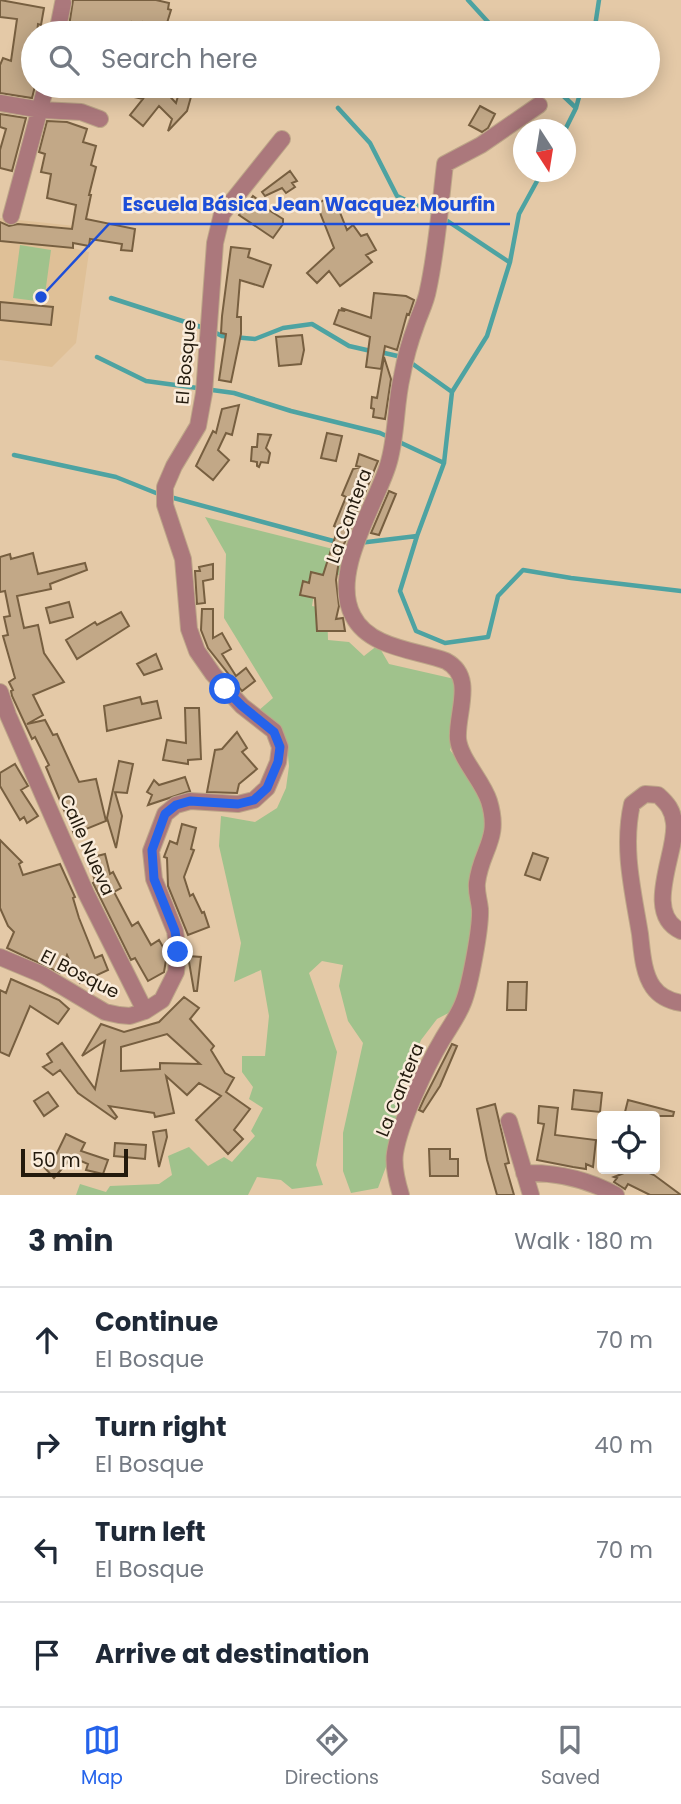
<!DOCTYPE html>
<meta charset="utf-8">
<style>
:root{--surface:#fff;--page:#f2f2f3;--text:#1f2937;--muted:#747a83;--line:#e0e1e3;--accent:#2563eb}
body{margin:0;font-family:Poppins,sans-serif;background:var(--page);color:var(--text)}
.controls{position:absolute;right:21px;bottom:21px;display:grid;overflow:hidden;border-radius:7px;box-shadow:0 4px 18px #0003}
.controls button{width:63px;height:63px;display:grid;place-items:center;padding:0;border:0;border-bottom:2px solid var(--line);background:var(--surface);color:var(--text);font:35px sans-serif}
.compass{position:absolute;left:513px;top:119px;width:63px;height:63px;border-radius:50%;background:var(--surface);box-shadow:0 4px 18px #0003;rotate:168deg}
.scale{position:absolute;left:21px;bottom:18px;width:107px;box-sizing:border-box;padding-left:7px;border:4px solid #231a0d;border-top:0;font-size:19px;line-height:24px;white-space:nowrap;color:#231a0d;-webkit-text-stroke:5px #faecdb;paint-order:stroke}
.stop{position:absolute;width:21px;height:21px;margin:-16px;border:5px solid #2563eb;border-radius:50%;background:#fff}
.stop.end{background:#2563eb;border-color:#fff;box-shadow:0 2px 7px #0008}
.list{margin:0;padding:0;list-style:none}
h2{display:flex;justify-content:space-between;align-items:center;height:91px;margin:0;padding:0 28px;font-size:30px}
h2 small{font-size:23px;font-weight:400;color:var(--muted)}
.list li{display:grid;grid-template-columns:46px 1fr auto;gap:21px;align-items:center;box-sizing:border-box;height:105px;padding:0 28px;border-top:2px solid var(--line)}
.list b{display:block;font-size:26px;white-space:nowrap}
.list p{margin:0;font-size:23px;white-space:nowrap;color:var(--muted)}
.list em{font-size:23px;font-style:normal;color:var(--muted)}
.icon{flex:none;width:38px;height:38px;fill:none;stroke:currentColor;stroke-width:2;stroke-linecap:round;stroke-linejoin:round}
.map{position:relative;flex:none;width:681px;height:1195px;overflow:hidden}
.search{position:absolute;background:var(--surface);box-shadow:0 4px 18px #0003;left:21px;right:21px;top:21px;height:77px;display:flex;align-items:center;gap:18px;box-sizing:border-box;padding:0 24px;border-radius:38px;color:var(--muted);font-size:26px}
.sheet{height:511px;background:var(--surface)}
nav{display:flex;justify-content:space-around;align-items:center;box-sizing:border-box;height:98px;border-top:2px solid var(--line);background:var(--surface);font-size:19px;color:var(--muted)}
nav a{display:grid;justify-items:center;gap:4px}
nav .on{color:var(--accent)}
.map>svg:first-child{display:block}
.built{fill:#dfc097}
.green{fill:#a0c28c}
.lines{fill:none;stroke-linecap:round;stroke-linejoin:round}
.stream{stroke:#4da3a2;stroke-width:4.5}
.building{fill:#c2a887;stroke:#775f40;stroke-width:2;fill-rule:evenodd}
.minor-casing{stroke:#bda688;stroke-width:18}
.minor{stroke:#ab787c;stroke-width:16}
.route{stroke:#2563eb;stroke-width:9}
.labels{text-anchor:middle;stroke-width:5;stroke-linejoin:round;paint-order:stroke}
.street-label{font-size:18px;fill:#231a0d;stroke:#faecdb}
.leader{fill:none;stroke:#1d4ed8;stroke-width:2.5}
.callout-dot{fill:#1d4ed8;stroke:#faecdb;stroke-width:2.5}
.callout-label{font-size:19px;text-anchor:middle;font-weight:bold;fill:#1d4ed8;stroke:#faecdb;stroke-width:5;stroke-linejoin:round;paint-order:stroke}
</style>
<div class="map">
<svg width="681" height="1195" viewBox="0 0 681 1195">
<rect width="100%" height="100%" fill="#e4c9a7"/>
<path class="built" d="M 0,218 L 75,226 L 73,248 L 89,252 L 76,343 L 52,367 L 0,360 Z"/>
<path class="green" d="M 20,245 L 51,250 L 44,302 L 13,298 Z
M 205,517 L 329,548 L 346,549 L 339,575 L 324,574 L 316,582 L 312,606 L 327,609 L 328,640 L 349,642 L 364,656 L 378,645 L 389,664 L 459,680 L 462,712 L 450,750 L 495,810 L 478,880 L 458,1008 L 437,1019 L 421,1040 L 393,1115 L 404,1119 L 378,1188 L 351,1193 L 343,1171 L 343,1133 L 363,1043 L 348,1021 L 339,986 L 343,965 L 322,961 L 309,973 L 337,1052 L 316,1165 L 323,1185 L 292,1189 L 281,1180 L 257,1177 L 248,1195 L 76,1195 L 80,1184 L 106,1192 L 110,1186 L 159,1184 L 172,1175 L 168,1156 L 189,1147 L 208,1166 L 224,1157 L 232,1162 L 255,1136 L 251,1131 L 263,1108 L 249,1099 L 253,1087 L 242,1072 L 242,1056 L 265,1056 L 269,1016 L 261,970 L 234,982 L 241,943 L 219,846 L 221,816 L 255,822 L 277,808 L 286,788 L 289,766 L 287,745 L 258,711 L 273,698 L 224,618 L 226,554 Z"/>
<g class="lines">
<path class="stream" d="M 468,0 L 498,33
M 594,33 L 599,0
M 553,86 L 576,108
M 338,108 L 370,143 L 397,196 L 436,214
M 565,130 L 576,108 L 582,86
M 542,172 L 519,214 L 510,262 L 487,336 L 452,392 L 444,463 L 417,536 L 400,591 L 416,631 L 445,643 L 488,637 L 498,596 L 523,570 L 571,578 L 681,591
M 443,218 L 509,262
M 111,298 L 204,328
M 212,331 L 222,336 L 255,339 L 283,328 L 312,324 L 349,346 L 371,351
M 380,352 L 402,357
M 97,357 L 146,381 L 234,393 L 291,411 L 380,433 L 444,463
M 410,362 L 452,392
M 14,455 L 116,477 L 161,495
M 170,497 L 337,542
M 359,543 L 417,536"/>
</g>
<path class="building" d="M 0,0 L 44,8 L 41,25 L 38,24 L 37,33 L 33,33 L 33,86 L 35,86 L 32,98 L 0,93 L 0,65 L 3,58 L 11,61 L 17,19 L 0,17 Z
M 73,0 L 156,0 L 169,3 L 168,9 L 171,10 L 167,23 L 190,29 L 190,33 L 153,33 L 155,27 L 143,22 L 142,24 L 132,22 L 129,33 L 68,33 Z
M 136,86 L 162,88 L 176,103 L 181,86 L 194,86 L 187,111 L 168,131 L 172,119 L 159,106 L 143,126 L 130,115 L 143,99 L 134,97 Z
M 480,106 L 495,114 L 488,128 L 482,132 L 469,125 Z
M 0,114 L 26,118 L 12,171 L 0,168 L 0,150 L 6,129 L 0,127 Z
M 47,121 L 67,122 L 87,129 L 83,142 L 96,146 L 91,165 L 96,167 L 89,195 L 91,195 L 86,219 L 135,229 L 132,251 L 121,250 L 122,244 L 90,239 L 89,246 L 73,243 L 73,248 L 0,241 L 0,222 L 9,226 L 18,224 L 72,229 L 76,205 L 47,198 L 51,174 L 41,172 L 45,154 L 39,152 Z
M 290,171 L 297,181 L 292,183 L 295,187 L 286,193 L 282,188 L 265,196 L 262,192 Z
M 253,196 L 265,205 L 264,207 L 283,219 L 283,224 L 273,238 L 239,215 Z
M 329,196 L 337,205 L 347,230 L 353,225 L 361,236 L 367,234 L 376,250 L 366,255 L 372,262 L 340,286 L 329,271 L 317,283 L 307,273 L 334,248 L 317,205 Z
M 231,247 L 250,249 L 248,257 L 271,265 L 263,287 L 240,280 L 237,317 L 241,317 L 241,334 L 231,382 L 219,380 L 226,334 L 221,333 L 222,316 Z
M 374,293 L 406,296 L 414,300 L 409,315 L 407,314 L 397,350 L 385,346 L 381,369 L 366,367 L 370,337 L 334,324 L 339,310 L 345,311 L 341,308 L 371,318 Z
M 0,302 L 53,307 L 51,325 L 0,320 Z
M 302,335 L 304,350 L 301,364 L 279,366 L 276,337 Z
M 384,357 L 391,379 L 385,419 L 373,417 L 374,409 L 371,408 L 372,397 L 377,398 Z
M 239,405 L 232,435 L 226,433 L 218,450 L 229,460 L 213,480 L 196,466 L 213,431 L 216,433 L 222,409 Z
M 327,433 L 342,436 L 336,461 L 321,458 Z
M 258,434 L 271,435 L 266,448 L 270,453 L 268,463 L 261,462 L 259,467 L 257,466 L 257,462 L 251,461 L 252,447 L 257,447 Z
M 359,454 L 378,461 L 340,554 L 336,580 L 339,606 L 336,619 L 343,618 L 345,631 L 317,631 L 315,598 L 300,595 L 303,581 L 309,583 L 311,572 L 323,575 L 338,528 L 334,526 L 346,497 L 342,495 L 353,469 L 361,467 L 356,466 Z
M 389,491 L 396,494 L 379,535 L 371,533 Z
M 33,553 L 38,574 L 85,563 L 87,570 L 50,584 L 51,589 L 17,596 L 24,628 L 38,625 L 44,653 L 64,682 L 33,695 L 43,715 L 27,724 L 45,720 L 53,735 L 57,734 L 79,782 L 96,779 L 106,821 L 74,834 L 46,767 L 49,765 L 35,737 L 32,739 L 12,696 L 11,691 L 13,690 L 9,682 L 15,678 L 3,636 L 8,635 L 4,617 L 10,616 L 5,591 L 0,592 L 0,557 L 10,554 L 11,559 Z
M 213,564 L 213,579 L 203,581 L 205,603 L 197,604 L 195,571 L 200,571 L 199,567 Z
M 69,602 L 73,617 L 50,623 L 46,608 Z
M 202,609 L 213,609 L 213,638 L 222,633 L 231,649 L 222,654 L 236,676 L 246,668 L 255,681 L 242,691 L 208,648 L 201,630 Z
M 121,612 L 129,626 L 77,659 L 66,640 L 95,622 L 97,625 Z
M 156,654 L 162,669 L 144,675 L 137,664 Z
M 140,697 L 142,704 L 157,701 L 161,718 L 107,731 L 104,706 Z
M 185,708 L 199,708 L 201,759 L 188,760 L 188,764 L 163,760 L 167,740 L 186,743 Z
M 237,732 L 247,748 L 242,752 L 257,769 L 239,784 L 237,793 L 207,792 L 215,750 L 222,749 Z
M 119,761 L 133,764 L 127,793 L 115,792 L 122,816 L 116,848 L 107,818 Z
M 15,764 L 28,786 L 21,790 L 38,816 L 27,823 L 24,817 L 20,820 L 0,786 L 0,773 Z
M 185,777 L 190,791 L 148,805 L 152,795 L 147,792 L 154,780 L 159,785 Z
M 182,824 L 196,828 L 191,849 L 194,850 L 184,877 L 190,896 L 193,894 L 202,913 L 204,912 L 209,927 L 188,935 L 168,886 L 167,858 L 164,857 L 170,841 L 177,844 Z
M 0,840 L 22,862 L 19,864 L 23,875 L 60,864 L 75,897 L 73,898 L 79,918 L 95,958 L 102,955 L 108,970 L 80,983 L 67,955 L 60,973 L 7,948 L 14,932 L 8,926 L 0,908 Z
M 533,853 L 548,858 L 540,880 L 525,875 Z
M 105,854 L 110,874 L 113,872 L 121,888 L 114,892 L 132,926 L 138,922 L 151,945 L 159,940 L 167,954 L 164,972 L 148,981 L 135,958 L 131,960 L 93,883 L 95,882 L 89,858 Z
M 188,956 L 201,957 L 197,991 L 194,991 Z
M 11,979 L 59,1000 L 69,1009 L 58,1024 L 30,1006 L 9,1056 L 0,1052 L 0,990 L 6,993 Z
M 508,982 L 527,982 L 526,1010 L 507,1010 Z
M 184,997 L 199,1008 L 190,1019 L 214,1046 L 211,1050 L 225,1073 L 234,1078 L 226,1092 L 250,1109 L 234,1130 L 243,1139 L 228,1154 L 196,1120 L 221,1096 L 199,1083 L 187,1095 L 166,1076 L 174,1113 L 155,1117 L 154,1113 L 109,1106 L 117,1117 L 115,1119 L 78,1093 L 60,1070 L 53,1075 L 43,1067 L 52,1062 L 47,1054 L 62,1043 L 95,1089 L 105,1041 L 82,1056 L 101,1024 L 124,1032 L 159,1022 ZM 167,1034 L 200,1064 L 160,1063 L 160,1069 L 121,1071 L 121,1047 Z
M 452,1044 L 457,1046 L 440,1086 L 423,1112 L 419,1110 L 424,1099 Z
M 574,1090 L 602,1093 L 600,1112 L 572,1109 Z
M 48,1092 L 58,1106 L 44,1116 L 34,1101 Z
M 628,1100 L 674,1112 L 673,1116 L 624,1116 Z
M 495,1104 L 509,1163 L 505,1164 L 514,1195 L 497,1195 L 487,1160 L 477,1109 Z
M 539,1106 L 558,1108 L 555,1135 L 596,1140 L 593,1167 L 586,1164 L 586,1169 L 573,1167 L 537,1160 L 544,1124 L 538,1123 Z
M 166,1130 L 167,1137 L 159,1167 L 153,1132 Z
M 66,1134 L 85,1143 L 81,1151 L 108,1160 L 103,1174 L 86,1170 L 88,1164 L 72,1157 L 54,1178 L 44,1167 L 54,1159 Z
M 115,1143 L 146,1145 L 145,1159 L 114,1156 Z
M 429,1149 L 450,1149 L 450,1159 L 458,1159 L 458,1176 L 430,1176 Z
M 634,1169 L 640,1169 L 654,1175 L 681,1195 L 650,1195 L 628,1184 L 625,1189 L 614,1182 L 617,1178 L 614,1177 Z"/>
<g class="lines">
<defs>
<path id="minor" d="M 57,33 L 63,3
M 0,103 L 41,110 L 81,112 L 100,119
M 11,216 L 46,86
M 0,692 L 8,715 L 86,893 L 145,1011
M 681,931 C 642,913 678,851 674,823 C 673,810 667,803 658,795 L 645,794 L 632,804 C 622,848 633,891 640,934 C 642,951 643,973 653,987 C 660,997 670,1001 681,1003
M 0,957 L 43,975 L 105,1012 L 119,1015 L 130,1016 L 145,1011 L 162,1000 L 176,972 L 178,952 L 175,931 L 154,879 L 151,851 L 165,814 L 176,805 L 190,801 L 238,804 L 254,800 L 267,788 L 278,762 L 280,747 L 274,731 L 242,706 L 213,674 L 197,651 L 189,629 L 183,559 L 165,505 L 165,487 L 174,466 L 198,426 L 204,393 L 215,243 L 222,214 L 282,139
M 509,1121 L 531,1195
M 524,1173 C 557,1172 587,1179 616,1195
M 401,1195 C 397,1182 393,1166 395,1153 C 400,1122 426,1067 442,1040 C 449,1028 458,1016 463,1003 C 470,986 481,927 480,909 C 479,899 476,892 477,883 C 481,849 501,840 489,801 C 483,781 460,759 458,739 C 456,713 476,677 446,661 C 416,650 369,648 353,616 C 330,573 375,507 388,465 C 397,437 395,405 402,376 C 405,359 410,341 416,325 C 420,313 426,302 428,290 C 437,249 440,206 445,164 L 481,145 L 539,105"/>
</defs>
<use href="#minor" class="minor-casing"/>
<use href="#minor" class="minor"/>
</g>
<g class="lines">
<path class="route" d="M 178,952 L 175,931 L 154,879 L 152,850 L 165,814 L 176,805 L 190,801 L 238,804 L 254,800 L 267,788 L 278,762 L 280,747 L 274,732 L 242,706 L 225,689"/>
</g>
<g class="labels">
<g class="street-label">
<text transform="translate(186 362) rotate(-85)" y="6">El Bosque</text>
<text transform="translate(349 516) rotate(-70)" y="6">La Cantera</text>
<text transform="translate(87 845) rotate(66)" y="6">Calle Nueva</text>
<text transform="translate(80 974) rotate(27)" y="6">El Bosque</text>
<text transform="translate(400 1090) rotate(-68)" y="6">La Cantera</text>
</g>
</g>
<path class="leader" d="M41 297L109 224H510"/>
<circle class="callout-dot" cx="41" cy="297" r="7"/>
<g class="callout-label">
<text x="309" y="211">Escuela Básica Jean Wacquez Mourfin</text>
</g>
</svg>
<div class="controls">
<button><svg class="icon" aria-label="locate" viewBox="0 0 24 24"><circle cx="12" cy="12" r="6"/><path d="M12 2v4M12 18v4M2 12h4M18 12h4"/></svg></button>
</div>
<svg class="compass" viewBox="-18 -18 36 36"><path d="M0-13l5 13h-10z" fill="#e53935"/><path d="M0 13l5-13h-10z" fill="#747a83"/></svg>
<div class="scale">50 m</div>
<div class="stop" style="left:225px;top:689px"></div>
<div class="stop end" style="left:178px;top:952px"></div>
<div class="search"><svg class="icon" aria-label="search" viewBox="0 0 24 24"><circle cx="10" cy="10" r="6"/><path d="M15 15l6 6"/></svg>Search here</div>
</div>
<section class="sheet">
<h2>3 min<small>Walk · 180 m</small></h2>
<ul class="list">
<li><svg class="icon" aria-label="ahead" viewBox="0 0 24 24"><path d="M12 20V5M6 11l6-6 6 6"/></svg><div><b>Continue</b><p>El Bosque</p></div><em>70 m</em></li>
<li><svg class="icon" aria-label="right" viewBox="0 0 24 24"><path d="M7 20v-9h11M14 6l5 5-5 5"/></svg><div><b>Turn right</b><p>El Bosque</p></div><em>40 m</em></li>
<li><svg class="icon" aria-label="left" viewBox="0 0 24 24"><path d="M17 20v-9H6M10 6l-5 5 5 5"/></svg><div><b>Turn left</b><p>El Bosque</p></div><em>70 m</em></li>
<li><svg class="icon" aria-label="arrive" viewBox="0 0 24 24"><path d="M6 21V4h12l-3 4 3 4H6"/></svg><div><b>Arrive at destination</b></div></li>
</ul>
</section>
<nav>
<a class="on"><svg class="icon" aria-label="map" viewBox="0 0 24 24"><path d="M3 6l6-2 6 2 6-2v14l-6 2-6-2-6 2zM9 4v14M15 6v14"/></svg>Map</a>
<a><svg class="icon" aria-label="directions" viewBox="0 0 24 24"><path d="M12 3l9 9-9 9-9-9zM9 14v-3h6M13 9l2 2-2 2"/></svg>Directions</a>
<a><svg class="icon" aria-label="saved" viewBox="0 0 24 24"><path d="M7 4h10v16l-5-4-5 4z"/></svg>Saved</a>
</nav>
